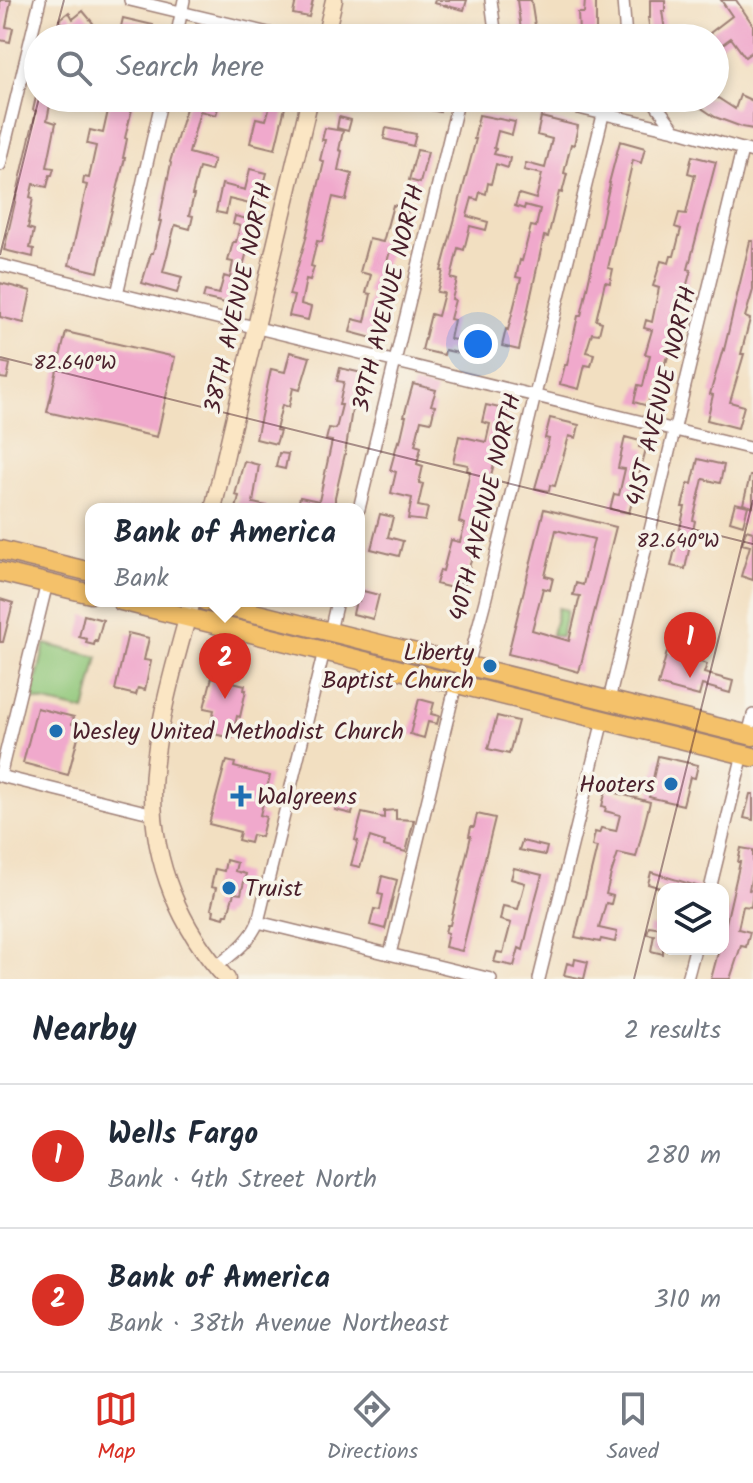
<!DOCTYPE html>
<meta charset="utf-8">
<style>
:root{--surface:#fff;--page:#f2f2f3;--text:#1f2937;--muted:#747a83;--line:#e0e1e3;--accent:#d93025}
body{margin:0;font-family:Kalam,sans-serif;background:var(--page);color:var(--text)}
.controls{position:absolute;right:24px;bottom:24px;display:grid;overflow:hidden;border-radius:16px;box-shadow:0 4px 12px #0003}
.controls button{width:72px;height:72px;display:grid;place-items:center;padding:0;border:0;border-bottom:2px solid var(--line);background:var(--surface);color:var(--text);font:40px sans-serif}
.you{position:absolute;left:478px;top:344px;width:28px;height:28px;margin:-20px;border:6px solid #fff;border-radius:50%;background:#1a73e8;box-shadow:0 0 0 12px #1a73e833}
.badge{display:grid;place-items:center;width:52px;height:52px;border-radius:50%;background:var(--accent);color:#fff;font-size:26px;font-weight:700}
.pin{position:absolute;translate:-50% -66px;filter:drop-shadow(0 2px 4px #0008)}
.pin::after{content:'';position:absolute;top:42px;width:28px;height:24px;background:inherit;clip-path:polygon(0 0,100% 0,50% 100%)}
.popup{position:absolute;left:85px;top:503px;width:280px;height:104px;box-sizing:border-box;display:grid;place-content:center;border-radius:16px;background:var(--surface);filter:drop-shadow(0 2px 6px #0005);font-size:26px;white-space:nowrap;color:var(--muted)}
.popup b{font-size:30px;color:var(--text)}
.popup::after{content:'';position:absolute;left:50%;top:100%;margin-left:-16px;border:16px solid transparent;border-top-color:var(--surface)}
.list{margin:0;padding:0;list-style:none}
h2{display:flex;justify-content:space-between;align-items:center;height:104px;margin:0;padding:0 32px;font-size:34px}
h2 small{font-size:26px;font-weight:400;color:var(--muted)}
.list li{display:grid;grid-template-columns:52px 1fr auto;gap:24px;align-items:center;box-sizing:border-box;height:144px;padding:0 32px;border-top:2px solid var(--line)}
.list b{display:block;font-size:30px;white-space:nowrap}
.list p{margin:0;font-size:26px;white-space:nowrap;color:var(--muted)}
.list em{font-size:26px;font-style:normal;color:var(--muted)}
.icon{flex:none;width:44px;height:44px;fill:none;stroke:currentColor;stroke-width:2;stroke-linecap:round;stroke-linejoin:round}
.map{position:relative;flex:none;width:753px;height:979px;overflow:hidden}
.search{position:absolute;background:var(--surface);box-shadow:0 4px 12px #0003;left:24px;right:24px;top:24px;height:88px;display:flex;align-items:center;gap:20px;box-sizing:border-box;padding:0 28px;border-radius:44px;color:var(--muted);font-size:30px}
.sheet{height:392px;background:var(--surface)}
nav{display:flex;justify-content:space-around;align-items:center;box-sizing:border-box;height:112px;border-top:2px solid var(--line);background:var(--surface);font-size:22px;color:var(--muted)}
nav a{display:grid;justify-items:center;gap:4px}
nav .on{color:var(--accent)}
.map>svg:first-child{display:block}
.green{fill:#92c87b;stroke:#6e7453;stroke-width:2}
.building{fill:#f0a9cc;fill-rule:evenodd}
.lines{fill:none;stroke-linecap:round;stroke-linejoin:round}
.street-casing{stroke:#9e7f76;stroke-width:14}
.secondary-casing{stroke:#9e7f76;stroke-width:19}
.primary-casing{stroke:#9e7f76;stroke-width:21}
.street{stroke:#fff;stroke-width:11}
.secondary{stroke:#fbe6c4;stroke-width:16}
.primary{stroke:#f4c16b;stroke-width:18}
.ticks{fill:none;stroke:#4a1f2b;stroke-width:2;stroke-opacity:0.45}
.poi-dot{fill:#1f6fb2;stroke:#f7f3e8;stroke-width:3}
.labels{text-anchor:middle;stroke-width:7;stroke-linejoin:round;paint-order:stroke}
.street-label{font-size:24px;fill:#4a1f2b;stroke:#f7f3e8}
.poi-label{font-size:24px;fill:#4a1f2b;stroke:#f7f3e8;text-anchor:start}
.ticks-label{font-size:20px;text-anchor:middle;fill:#4a1f2b;stroke:#f7f3e8;stroke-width:7;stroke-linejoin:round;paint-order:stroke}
</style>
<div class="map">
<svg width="753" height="979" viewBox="0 0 753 979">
<rect width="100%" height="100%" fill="#f7f3e8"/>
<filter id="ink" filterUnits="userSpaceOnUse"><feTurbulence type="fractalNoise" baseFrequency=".0125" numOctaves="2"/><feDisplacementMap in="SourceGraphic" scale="16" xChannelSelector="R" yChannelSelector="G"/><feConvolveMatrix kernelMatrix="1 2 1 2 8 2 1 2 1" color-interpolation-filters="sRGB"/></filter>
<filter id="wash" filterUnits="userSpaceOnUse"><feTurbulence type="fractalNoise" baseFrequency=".006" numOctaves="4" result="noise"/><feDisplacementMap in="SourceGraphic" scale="32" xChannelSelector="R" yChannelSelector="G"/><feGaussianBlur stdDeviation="1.8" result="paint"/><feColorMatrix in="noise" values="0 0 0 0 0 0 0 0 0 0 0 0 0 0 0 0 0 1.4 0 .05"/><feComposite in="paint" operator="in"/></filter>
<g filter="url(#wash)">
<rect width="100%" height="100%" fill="#f2dfc1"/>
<path class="green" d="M 558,608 L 567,610 L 561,637 L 552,635 Z
M 45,644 L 98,657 L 85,711 L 32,699 Z"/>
<g id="blocks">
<path class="building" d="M 0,0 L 11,0 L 6,27 L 13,28 L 10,42 L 0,40 Z
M 296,0 L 313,0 L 309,17 L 293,14 Z
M 435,0 L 467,0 L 464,10 L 434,3 Z
M 517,0 L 531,0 L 537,38 L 522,38 Z
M 585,0 L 596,0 L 596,32 L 579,32 L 578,13 L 584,13 Z
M 650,0 L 665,0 L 665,11 L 662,11 L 665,31 L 662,31 L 665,38 L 651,38 L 648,18 L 650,18 Z
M 721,0 L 736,0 L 753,25 L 753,51 L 745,57 L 731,38 L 720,46 L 710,33 L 732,16 Z
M 83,11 L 93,23 L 72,38 L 59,20 L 69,12 L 73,19 Z
M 123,18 L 153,25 L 150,38 L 120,31 Z
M 380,22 L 406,28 L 407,23 L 422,27 L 419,38 L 391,38 L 377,35 Z
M 458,27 L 473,29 L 472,38 L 457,38 Z
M 740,95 L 753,101 L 753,129 L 742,127 L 715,117 L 697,105 L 701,98 L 718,98 L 735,109 Z
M 36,97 L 51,100 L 47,120 L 56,123 L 47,167 L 54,168 L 52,175 L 50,175 L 47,187 L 33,184 L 30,197 L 33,198 L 28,223 L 29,223 L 28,228 L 34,230 L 30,248 L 34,249 L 33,257 L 4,250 L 36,111 L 33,110 Z
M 121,98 L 134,101 L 125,138 L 127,139 L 123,158 L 125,158 L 104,242 L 105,242 L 98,272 L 69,265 L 87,185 L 83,184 L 84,177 L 89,178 L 96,146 L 87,144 L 90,130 L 103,133 L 110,102 L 119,104 Z
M 189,98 L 212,99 L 210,106 L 218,108 L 216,115 L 200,111 L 189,153 L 214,160 L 211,171 L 199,168 L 192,195 L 194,195 L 189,215 L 193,216 L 190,229 L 175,225 L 163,272 L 182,277 L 177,293 L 142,283 L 151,253 L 153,253 L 161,221 L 159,221 L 171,163 L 170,162 Z
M 272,98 L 287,99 L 275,149 L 250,143 L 256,118 L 266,120 Z
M 404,98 L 443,98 L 440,112 L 422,108 L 422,105 L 404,101 Z
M 479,115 L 515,122 L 512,135 L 498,131 L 494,148 L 496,149 L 494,154 L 510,158 L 508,168 L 496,164 L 491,184 L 488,183 L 486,194 L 480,192 L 478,200 L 472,198 L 467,216 L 488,222 L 486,230 L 470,226 L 464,250 L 458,248 L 451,278 L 457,280 L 452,299 L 455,300 L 450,319 L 454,320 L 450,339 L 465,342 L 462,354 L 445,350 L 444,355 L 422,350 L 431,314 L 438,316 L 444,293 L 437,292 L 443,271 L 441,271 L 476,139 L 474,139 Z
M 339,117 L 351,120 L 348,131 L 337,128 Z
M 541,117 L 578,126 L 574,145 L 571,144 L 564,173 L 567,174 L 562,193 L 559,192 L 548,237 L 544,236 L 519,350 L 502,346 L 506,329 L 508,330 L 521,278 L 516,277 L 520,260 L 522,261 L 531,226 L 536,227 L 540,209 L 525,205 L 524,209 L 515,206 L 519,194 L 536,199 L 542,174 L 524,170 L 526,163 L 545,168 L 552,139 L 537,135 Z
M 325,128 L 343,131 L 339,150 L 342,151 L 338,170 L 352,174 L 346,200 L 333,197 L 322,242 L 317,241 L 311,266 L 314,267 L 310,280 L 306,279 L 301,304 L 311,307 L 308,320 L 289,316 L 294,296 L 289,295 L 305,242 L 324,162 L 320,160 L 325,140 L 322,140 Z
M 386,128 L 416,134 L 413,146 L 384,139 Z
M 620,141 L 645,148 L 641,163 L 633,160 L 608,268 L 613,269 L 610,283 L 605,282 L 596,320 L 602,322 L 599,334 L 592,333 L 586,352 L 594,354 L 591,366 L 585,365 L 579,389 L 560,384 L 565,365 L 567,365 L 578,316 L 581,316 L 610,183 L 609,183 Z
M 417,150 L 428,152 L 420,183 L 409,180 Z
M 692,156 L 716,162 L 688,269 L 691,270 L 682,302 L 677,301 L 673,319 L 679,320 L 675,336 L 674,335 L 667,360 L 666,359 L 656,401 L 649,400 L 648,406 L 634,402 L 638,385 L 643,386 L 650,355 L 645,354 L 652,330 L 644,328 L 646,320 L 652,322 L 659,288 L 653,286 L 661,261 L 669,263 L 671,256 L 674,256 L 681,229 L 675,227 L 679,213 L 686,214 L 695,175 L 688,173 Z
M 250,169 L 267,173 L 258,206 L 229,199 L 226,214 L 216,212 L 222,184 L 245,190 Z
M 393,205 L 408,209 L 398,253 L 390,251 L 385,270 L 393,272 L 384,304 L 387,305 L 384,317 L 381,317 L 376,339 L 350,332 L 353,319 L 365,322 L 371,294 L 366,293 L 371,275 L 360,272 L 369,239 L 383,242 Z
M 235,216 L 255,221 L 241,274 L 244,275 L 241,287 L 238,286 L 234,305 L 203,298 L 205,291 L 219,294 L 224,276 L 230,278 L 233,262 L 228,261 L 233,242 L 236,242 L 240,226 L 233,224 Z
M 750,241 L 753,241 L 753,290 L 745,317 L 750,319 L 741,354 L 744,354 L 730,402 L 744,406 L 738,428 L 707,420 L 713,395 L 710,394 L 723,349 L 724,350 Z
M 0,283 L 31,291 L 24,323 L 0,317 Z
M 66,332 L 175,357 L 157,437 L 47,412 Z
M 290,352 L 310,357 L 300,390 L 293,388 L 289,407 L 282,405 L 276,430 L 280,431 L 276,444 L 256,439 L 271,369 L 285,372 Z
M 0,362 L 10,364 L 7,379 L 0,378 Z
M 340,368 L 362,373 L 352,410 L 345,454 L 335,497 L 335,505 L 338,506 L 338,509 L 315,509 L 298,505 L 300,497 L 319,501 L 332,441 L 326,440 L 329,428 L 336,429 L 342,405 L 339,405 L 344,382 L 337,381 Z
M 413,384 L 436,390 L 431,405 L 435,406 L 431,422 L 421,420 L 415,445 L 421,447 L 417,464 L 423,466 L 419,483 L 423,484 L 418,506 L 428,508 L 425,521 L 408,519 L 412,498 L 391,493 L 396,472 L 390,470 L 398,441 L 400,442 L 406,416 L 404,416 Z
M 486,405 L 508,410 L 484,502 L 482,501 L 473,539 L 476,540 L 465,584 L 458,582 L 456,589 L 436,584 L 440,570 L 443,571 L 451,540 L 460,542 L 465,524 L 459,522 L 470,471 L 467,470 L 468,465 L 453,462 L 459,436 L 486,442 L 490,424 L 482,422 Z
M 550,418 L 579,425 L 576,438 L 569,436 L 555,486 L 550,485 L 549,491 L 535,488 L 549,439 L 545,438 Z
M 625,437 L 640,441 L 639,447 L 646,449 L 629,513 L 610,509 L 614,494 L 619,495 L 625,469 L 618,468 Z
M 279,453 L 288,454 L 285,469 L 276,467 Z
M 698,459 L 724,465 L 720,483 L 703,479 L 693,520 L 695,521 L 685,569 L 671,566 L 685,507 L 682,507 L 688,483 L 692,484 Z
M 244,461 L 259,465 L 253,503 L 267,506 L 267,509 L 236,509 L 239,496 L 235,495 Z
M 750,476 L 753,476 L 753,507 L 743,504 Z
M 735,503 L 748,506 L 743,525 L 730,521 Z
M 544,509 L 616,527 L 579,672 L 530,658 L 529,659 L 508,654 ZM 556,530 L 594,539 L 583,585 L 576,583 L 573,595 L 580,596 L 569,641 L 532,630 L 543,588 L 550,590 L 553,578 L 545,576 Z
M 380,514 L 393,517 L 388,537 L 403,541 L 399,556 L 371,549 Z
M 746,530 L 753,532 L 753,580 L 741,576 L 750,546 L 742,544 Z
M 359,590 L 379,595 L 373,619 L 353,614 L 356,601 L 359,601 Z
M 0,599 L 13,603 L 3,642 L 0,642 Z
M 84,615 L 103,620 L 97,642 L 95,641 L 94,645 L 86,643 L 87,639 L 79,637 Z
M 128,633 L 149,638 L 144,660 L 151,661 L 145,690 L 138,688 L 136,695 L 115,690 Z
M 667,652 L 707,664 L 704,673 L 733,681 L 730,693 L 702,685 L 699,696 L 658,685 Z
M 212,677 L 245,685 L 244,690 L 246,690 L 240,717 L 237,716 L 232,738 L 209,733 L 214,710 L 204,708 Z
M 419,699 L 434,703 L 431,714 L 439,716 L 437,724 L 428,722 L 424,738 L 410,734 Z
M 37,708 L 74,717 L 72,724 L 81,726 L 68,775 L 23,763 Z
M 497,716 L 518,721 L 509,754 L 488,749 Z
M 658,756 L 698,765 L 695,778 L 690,777 L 683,805 L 649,797 Z
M 227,761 L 235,763 L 234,767 L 270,776 L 260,815 L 266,817 L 261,837 L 252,835 L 250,843 L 238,840 L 240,832 L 209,824 L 225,764 L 226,764 Z
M 606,790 L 650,802 L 636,857 L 618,853 L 611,874 L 606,894 L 613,896 L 611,904 L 606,903 L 599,928 L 617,932 L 615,942 L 601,939 L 600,942 L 575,937 L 597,847 L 592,846 L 595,832 L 599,833 L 601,828 L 616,831 L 620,815 L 605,811 L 606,807 L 602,806 Z
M 339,792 L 357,797 L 352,814 L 335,810 Z
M 750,794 L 753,794 L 753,820 L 744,818 Z
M 396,810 L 396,819 L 414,820 L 406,852 L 384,846 L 385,842 L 370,837 L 360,867 L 351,865 L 358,841 L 355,840 L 362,813 L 384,818 L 384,811 Z
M 477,814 L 495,818 L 462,951 L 445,947 L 448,933 L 445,932 L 447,925 L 450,925 L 471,836 L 469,836 L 471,827 L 474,827 Z
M 522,841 L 547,847 L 545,855 L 519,850 Z
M 741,848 L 753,850 L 753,869 L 749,890 L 753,891 L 751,907 L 743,906 L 738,929 L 750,932 L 746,947 L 741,946 L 730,979 L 711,979 L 719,949 L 723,949 L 723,936 L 740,862 L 738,862 Z
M 226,860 L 237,863 L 235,871 L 246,874 L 241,894 L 234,893 L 228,914 L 225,914 L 224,918 L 213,915 L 214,910 L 211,909 L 216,888 L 211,887 L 215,869 L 224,871 Z
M 514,868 L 542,875 L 533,908 L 523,950 L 519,948 L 514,966 L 494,962 L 497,952 L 503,953 L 511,923 L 500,920 L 503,906 L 518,909 L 525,883 L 511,879 Z
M 651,872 L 700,887 L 699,889 L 664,889 L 648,884 Z
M 382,876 L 397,880 L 385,929 L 370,925 L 374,909 L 380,910 L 383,895 L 378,894 Z
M 649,926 L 663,928 L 663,954 L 651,951 L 654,935 L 647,934 Z
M 575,959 L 588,962 L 584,979 L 564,975 L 567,963 L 574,965 Z"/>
</g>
</g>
<g filter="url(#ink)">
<use href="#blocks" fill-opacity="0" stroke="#9e7f76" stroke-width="2"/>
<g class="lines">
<defs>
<path id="street" d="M 130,0 L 289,38
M 491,0 L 496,38
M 623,0 L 626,38
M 176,38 L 184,0
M 534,98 L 675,130 L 753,152
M 651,98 L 675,130
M 0,165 L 40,0
M 0,265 L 753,449
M 117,294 L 162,98
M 359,509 L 459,98
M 330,631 L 337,601
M 609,700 L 742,150
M 748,735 L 753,715
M 0,776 L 47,583
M 0,776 L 154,814
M 710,889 L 743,754
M 258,922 L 491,979
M 390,954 L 456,684 L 468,665 L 485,601 L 603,115
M 216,967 C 232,954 250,942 258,922 L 324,651
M 539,979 L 603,720
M 687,979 L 695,949"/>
<path id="secondary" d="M 325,38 L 334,0
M 213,509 L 310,98
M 192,601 C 176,659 153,735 153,794 C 153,863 180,929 227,979"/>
<path id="primary" d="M 0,550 L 91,572
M 0,572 L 91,594
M 121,601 L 753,757
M 205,601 L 753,736"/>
</defs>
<use href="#street" class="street-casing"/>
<use href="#secondary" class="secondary-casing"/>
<use href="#primary" class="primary-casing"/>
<use href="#street" class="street"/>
<use href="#secondary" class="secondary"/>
<use href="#primary" class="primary"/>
</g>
</g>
<path class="ticks" d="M 54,38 L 64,0M 0,255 L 39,98M 0,357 L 753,544M 634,979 L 753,500"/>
<g class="poi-dot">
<circle cx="490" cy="666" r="8"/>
<circle cx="56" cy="731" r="8"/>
<circle cx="671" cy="784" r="8"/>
<path d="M237 784h8v8h8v8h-8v8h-8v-8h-8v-8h8z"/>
<circle cx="229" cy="888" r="8"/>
</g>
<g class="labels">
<g class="street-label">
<text transform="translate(238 298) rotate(-77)" y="8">38TH AVENUE NORTH</text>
<text transform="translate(388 298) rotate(-76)" y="8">39TH AVENUE NORTH</text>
<text transform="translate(661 396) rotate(-76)" y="8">41ST AVENUE NORTH</text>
<text transform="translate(485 507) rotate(-76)" y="8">40TH AVENUE NORTH</text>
</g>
<g class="poi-label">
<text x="474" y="660" text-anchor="end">Liberty<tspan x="474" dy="28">Baptist Church</tspan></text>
<text x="72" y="739">Wesley United Methodist Church</text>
<text x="655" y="792" text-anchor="end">Hooters</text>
<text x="257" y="804">Walgreens</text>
<text x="245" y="896">Truist</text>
</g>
</g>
<g class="ticks-label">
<text x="75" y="369">82.640°W</text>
<text x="678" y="547">82.640°W</text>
</g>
</svg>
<div class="controls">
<button><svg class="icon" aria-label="layers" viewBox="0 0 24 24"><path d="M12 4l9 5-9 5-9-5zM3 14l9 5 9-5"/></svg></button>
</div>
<div class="you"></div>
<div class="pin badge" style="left:690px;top:678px">1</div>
<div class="pin badge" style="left:225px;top:699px">2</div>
<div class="popup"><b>Bank of America</b>Bank</div>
<div class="search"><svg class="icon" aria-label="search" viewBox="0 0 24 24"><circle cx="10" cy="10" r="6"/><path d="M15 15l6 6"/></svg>Search here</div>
</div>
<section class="sheet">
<h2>Nearby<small>2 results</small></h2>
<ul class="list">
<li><span class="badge">1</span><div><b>Wells Fargo</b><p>Bank · 4th Street North</p></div><em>280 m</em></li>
<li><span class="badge">2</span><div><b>Bank of America</b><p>Bank · 38th Avenue Northeast</p></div><em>310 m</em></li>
</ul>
</section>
<nav>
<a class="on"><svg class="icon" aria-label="map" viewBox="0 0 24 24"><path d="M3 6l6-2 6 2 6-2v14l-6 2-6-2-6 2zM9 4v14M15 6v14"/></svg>Map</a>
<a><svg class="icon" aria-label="directions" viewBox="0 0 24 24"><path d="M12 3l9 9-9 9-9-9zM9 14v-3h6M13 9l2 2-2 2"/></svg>Directions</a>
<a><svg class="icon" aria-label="saved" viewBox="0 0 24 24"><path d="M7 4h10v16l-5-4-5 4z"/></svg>Saved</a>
</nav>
